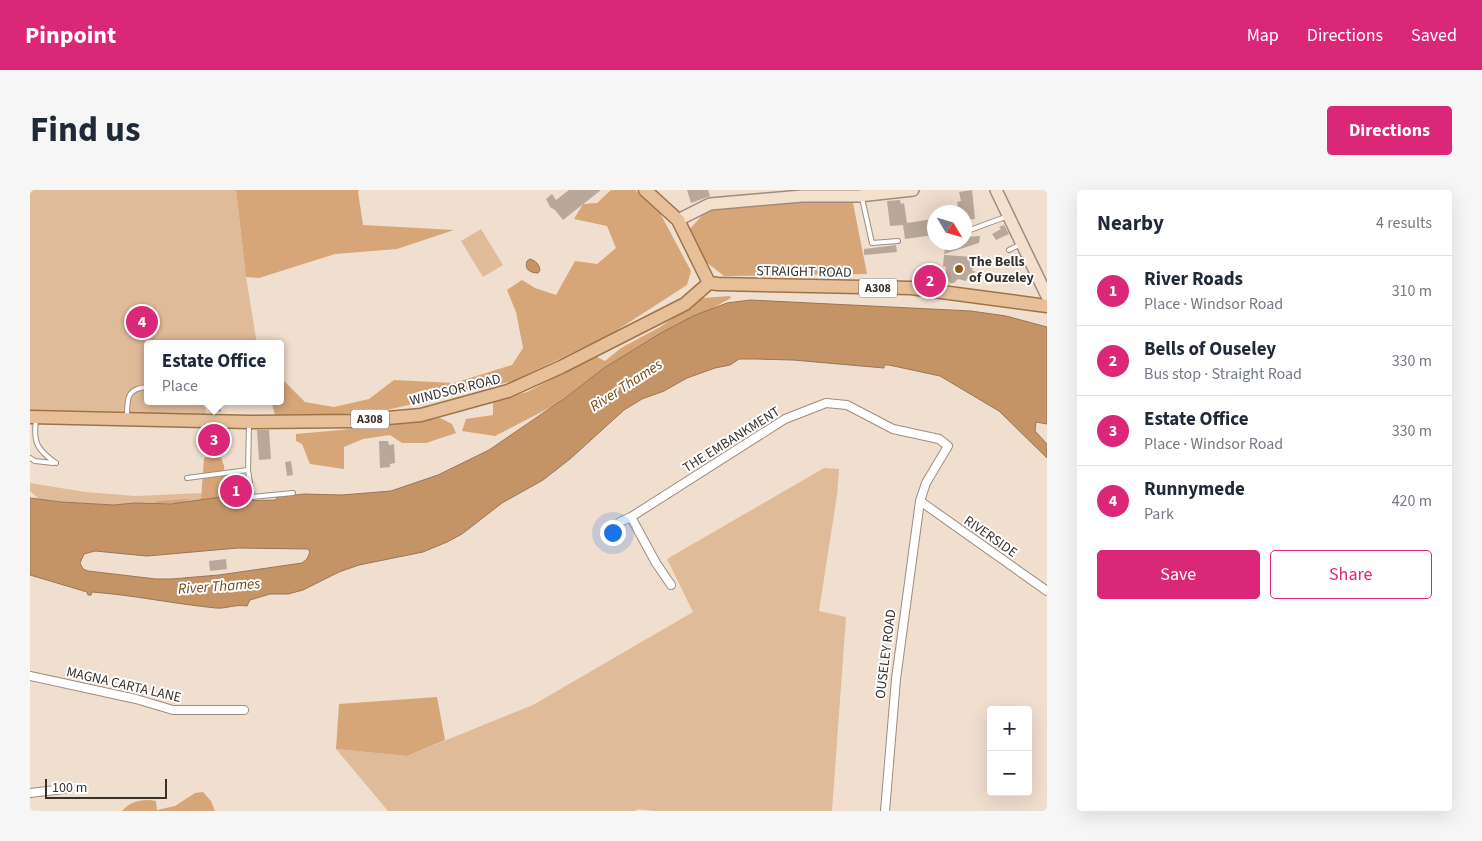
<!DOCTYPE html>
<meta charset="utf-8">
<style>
:root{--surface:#fff;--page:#f6f6f7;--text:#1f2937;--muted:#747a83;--line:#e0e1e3;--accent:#db2777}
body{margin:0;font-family:"Source Sans 3",sans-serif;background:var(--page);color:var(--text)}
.controls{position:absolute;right:15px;bottom:15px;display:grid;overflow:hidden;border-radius:5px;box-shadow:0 5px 20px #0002}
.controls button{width:45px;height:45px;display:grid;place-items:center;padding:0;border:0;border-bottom:1px solid var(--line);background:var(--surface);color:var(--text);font:25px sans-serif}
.compass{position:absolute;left:897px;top:15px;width:45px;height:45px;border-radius:50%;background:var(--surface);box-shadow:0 5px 20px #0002;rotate:128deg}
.scale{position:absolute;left:15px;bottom:12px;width:122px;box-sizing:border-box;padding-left:5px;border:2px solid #38312b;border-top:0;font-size:14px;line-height:18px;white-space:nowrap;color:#38312b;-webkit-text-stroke:4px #fff;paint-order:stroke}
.you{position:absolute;left:582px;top:342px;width:18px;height:18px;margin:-12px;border:4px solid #fff;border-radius:50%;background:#1a73e8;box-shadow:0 0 0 8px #1a73e833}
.badge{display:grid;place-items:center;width:32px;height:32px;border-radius:50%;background:var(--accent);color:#fff;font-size:16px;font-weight:700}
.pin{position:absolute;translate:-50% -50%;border:2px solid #fff;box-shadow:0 1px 5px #0006}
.popup{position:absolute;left:114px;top:150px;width:140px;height:65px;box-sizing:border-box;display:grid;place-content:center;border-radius:5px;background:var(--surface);filter:drop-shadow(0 1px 4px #0005);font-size:16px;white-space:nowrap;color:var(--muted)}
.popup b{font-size:19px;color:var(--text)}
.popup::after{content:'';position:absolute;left:50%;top:100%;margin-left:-10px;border:10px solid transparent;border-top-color:var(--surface)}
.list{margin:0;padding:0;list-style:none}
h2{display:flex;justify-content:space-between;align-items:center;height:65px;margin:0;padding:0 20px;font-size:21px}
h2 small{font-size:16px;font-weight:400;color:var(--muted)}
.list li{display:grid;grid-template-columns:32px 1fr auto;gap:15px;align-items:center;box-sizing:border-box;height:70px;padding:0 20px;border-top:1px solid var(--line)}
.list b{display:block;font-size:19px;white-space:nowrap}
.list p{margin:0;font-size:16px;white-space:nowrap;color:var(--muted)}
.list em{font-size:16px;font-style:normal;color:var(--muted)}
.actions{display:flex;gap:10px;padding:15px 20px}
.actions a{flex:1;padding:11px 0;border:1px solid var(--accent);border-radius:5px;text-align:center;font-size:18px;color:var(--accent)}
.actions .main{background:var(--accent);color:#fff}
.map{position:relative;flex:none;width:1017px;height:621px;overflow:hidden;border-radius:5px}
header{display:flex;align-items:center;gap:30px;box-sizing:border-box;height:70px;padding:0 25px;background:var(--accent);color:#fff}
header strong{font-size:24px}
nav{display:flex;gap:28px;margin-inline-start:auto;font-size:18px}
.intro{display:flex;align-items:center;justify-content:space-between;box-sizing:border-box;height:120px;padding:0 30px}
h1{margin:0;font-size:35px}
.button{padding:12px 22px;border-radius:5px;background:var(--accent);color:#fff;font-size:18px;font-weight:700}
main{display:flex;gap:30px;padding:0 30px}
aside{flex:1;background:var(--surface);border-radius:5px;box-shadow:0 5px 20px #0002}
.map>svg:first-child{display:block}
.green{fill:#e0bb9a}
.forest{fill:#d6a578}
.water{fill:#c49467;stroke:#9a7655;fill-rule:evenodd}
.building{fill:#b9a899}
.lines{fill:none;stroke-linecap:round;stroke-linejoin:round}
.lane-casing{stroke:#9e8d7f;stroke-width:6}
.street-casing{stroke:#9e8d7f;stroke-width:10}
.secondary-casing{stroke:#9e8d7f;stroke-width:14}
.primary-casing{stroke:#9f7348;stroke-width:15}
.lane{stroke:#fff;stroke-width:4}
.street{stroke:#fff;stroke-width:8}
.secondary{stroke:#f3e0cd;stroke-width:11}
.primary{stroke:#e7c09a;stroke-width:12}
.poi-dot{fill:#935916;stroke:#fff;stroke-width:2}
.labels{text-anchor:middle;stroke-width:4;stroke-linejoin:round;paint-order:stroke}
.shield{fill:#fff;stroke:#746f6b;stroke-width:1}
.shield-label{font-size:12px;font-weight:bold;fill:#38312b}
.poi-label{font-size:14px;font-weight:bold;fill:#38312b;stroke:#fff;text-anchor:start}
.street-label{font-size:14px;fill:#38312b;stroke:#fff}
.water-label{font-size:15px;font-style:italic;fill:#754711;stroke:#fff}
</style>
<header>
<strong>Pinpoint</strong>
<nav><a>Map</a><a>Directions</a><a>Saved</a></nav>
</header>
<div class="intro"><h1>Find us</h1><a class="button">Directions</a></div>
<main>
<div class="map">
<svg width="1017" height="621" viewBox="0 0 1017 621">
<rect width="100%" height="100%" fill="#f0decf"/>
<path class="green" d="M 0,0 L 206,0 L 216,87 L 227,154 L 118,154 L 118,211 L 176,211 L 175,227 L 0,223 Z
M 451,39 L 473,75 L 453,87 L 431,51 Z
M 794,278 L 809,279 L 807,305 L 789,421 L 816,427 L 802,621 L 625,621 L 608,619 L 605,621 L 358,621 L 306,559 L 377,566 L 503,515 L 663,422 L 637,369 Z
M 0,293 L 55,302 L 106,306 L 172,303 L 171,311 L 153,313 L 159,310 L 127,311 L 125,314 L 84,315 L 31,312 L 9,309 L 0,301 Z"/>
<path class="forest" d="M 329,0 L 328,2 L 333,35 L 424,40 L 367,59 L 305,64 L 229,88 L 216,87 L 206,0 Z
M 581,0 L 605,0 L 630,23 L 661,81 L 657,95 L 581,144 L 483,191 L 348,222 L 246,228 L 241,211 L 250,211 L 250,187 L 275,212 L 304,217 L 339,209 L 364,190 L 424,193 L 482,175 L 493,158 L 486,122 L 477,100 L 492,90 L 505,98 L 526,105 L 545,71 L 567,74 L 586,58 L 577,36 L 544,29 L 553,14 L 567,13 Z
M 763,12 L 823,13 L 837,84 L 694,86 L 671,68 L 659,40 L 677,20 Z
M 700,106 L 701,108 L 574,178 L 525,215 L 465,246 L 432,241 L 436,229 L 463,225 L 463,212 L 497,202 L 565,166 L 575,171 L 591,158 L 630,137 L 673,108 Z
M 410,228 L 422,234 L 426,243 L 396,253 L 372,253 L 360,245 L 333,249 L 314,257 L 314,279 L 280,274 L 272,254 L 266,251 L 266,244 L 311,240 Z
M 183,265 L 191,267 L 194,276 L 195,298 L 189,308 L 171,311 L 174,268 Z
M 160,309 L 153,313 L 125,314 L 127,311 Z
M 407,507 L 415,550 L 377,566 L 306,559 L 309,514 Z
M 173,602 L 181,611 L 185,621 L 92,621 C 100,611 114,608 126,611 L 127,620 L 145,616 L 165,603 Z"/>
<path class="water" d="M 500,69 C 506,71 509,74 510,80 L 508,83 C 500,83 494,79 497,71 Z
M 720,110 L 941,121 L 976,126 L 1017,137 L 1017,234 L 1006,232 L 1005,241 L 1017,254 L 1017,268 L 969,221 L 910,186 L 859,175 L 854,175 L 854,178 L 763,170 L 725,169 L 709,169 L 700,175 L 685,178 L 657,188 L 634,201 L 612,209 L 594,220 L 540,269 L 513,290 L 472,313 L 432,344 L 417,352 L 393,362 L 329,375 L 309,382 L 273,400 L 258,404 L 240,404 L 220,410 L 217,416 C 204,414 197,419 186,418 C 145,414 103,405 62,402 L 61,405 L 58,405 L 57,402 L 0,385 L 0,308 L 31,312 L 84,315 L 104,313 L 141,314 L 191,307 L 201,311 L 246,310 L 247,307 L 274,304 L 312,305 L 361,301 L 408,285 L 459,260 L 535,208 L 574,178 L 631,143 L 663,126 L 697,113 ZM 208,358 L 278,359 L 280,362 L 277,369 L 272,373 L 189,385 L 141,389 L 126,389 L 58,381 L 53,379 L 50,373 L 54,364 L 65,361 L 117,366 Z"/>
<path class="building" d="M 539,0 L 571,0 L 533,30 L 525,20 L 520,17 L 516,9 L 522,4 L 526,10 Z
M 657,0 L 678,0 L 680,6 L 661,13 Z
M 942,0 L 945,29 L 934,30 L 934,22 L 919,22 L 918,16 L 928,16 L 927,12 L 931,11 L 929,2 Z
M 870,10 L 871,14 L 874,13 L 877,33 L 903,29 L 904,45 L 875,49 L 873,35 L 860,36 L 857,11 Z
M 974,35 L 979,44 L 966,50 L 962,44 L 971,39 L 969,37 Z
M 950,46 L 949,53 L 914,64 L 916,52 L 934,52 L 934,47 Z
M 866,55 L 867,62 L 834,65 L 834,59 Z
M 914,65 L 944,67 L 942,81 L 945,81 L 943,86 L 940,89 L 937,89 L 936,91 L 928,89 L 924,93 L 920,93 L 918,88 L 916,87 L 916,77 L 913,76 Z
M 179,211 L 191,211 L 191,222 L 179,221 Z
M 227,240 L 239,240 L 241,269 L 229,270 Z
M 178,243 L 191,244 L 191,257 L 187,257 L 187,262 L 178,261 Z
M 349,251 L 358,251 L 359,255 L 364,254 L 365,273 L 360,274 L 360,277 L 350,278 Z
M 261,271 L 263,285 L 257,286 L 255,272 Z
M 196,369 L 197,379 L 180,381 L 179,371 Z"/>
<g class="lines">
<defs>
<path id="lane" d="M 832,8 L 842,53 L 868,51
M 940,40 L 978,26
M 979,60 L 991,54
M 97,226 C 97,208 97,198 118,197
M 6,230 C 3,252 7,260 26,273
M 219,235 L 218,280 L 222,307 L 263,303
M 0,268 L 5,271 L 23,273
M 157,288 L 218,280"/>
<path id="street" d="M 890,311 L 1017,401
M 590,332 L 601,327
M 641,395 L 626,373 L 601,327 L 755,229 L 796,213 L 817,215 L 863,239 L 909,249 L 918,256 L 896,293 L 890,311 L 866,489 L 855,621
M 0,486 L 106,509 L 143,520 L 214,520
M 0,603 L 34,599"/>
<path id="secondary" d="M 966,0 L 1017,106
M 648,30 L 680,14 L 772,6 L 829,6 L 883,0"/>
<path id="primary" d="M 615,0 L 648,30 L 679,93
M 679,93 L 688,94 L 881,98 L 1017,116
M 0,227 L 219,232 L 324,231 L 391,225 L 478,201 L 531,177 L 655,114 L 679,93"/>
</defs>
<use href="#lane" class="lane-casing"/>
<use href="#street" class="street-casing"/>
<use href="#secondary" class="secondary-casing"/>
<use href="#primary" class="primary-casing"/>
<use href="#lane" class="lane"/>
<use href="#street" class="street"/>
<use href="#secondary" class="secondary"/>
<use href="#primary" class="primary"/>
</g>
<circle class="poi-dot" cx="929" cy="79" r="5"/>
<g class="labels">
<g class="shield">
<rect x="829" y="88.5" width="38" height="19" rx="4"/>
<rect x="321" y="219.5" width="38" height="19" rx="4"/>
</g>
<g class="shield-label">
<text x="848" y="102">A308</text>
<text x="340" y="233">A308</text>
</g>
<g class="poi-label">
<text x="939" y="76">The Bells<tspan x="939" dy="16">of Ouzeley</tspan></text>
</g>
<g class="street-label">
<text transform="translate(774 81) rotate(1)" y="5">STRAIGHT ROAD</text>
<text transform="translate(425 199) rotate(-14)" y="5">WINDSOR ROAD</text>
<text transform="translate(701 249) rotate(-32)" y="5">THE EMBANKMENT</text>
<text transform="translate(961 346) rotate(35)" y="5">RIVERSIDE</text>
<text transform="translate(855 464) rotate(-83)" y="5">OUSELEY ROAD</text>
<text transform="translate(94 494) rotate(13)" y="5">MAGNA CARTA LANE</text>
</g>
<g class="water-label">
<text transform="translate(596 195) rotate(-33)" y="5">River Thames</text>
<text transform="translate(189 396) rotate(-4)" y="5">River Thames</text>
</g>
</g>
</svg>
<div class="controls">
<button>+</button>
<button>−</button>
</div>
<svg class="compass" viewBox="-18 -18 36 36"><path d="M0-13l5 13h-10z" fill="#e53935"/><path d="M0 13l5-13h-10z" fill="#747a83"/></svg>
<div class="scale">100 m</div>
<div class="you"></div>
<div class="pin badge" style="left:206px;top:301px">1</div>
<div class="pin badge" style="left:900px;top:91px">2</div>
<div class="pin badge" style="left:184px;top:250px">3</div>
<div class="popup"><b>Estate Office</b>Place</div>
<div class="pin badge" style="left:112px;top:132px">4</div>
</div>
<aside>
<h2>Nearby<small>4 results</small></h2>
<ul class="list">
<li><span class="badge">1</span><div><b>River Roads</b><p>Place · Windsor Road</p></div><em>310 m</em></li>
<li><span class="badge">2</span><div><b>Bells of Ouseley</b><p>Bus stop · Straight Road</p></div><em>330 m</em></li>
<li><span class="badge">3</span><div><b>Estate Office</b><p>Place · Windsor Road</p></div><em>330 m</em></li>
<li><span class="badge">4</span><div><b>Runnymede</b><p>Park</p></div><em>420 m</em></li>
</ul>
<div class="actions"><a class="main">Save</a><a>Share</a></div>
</aside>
</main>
